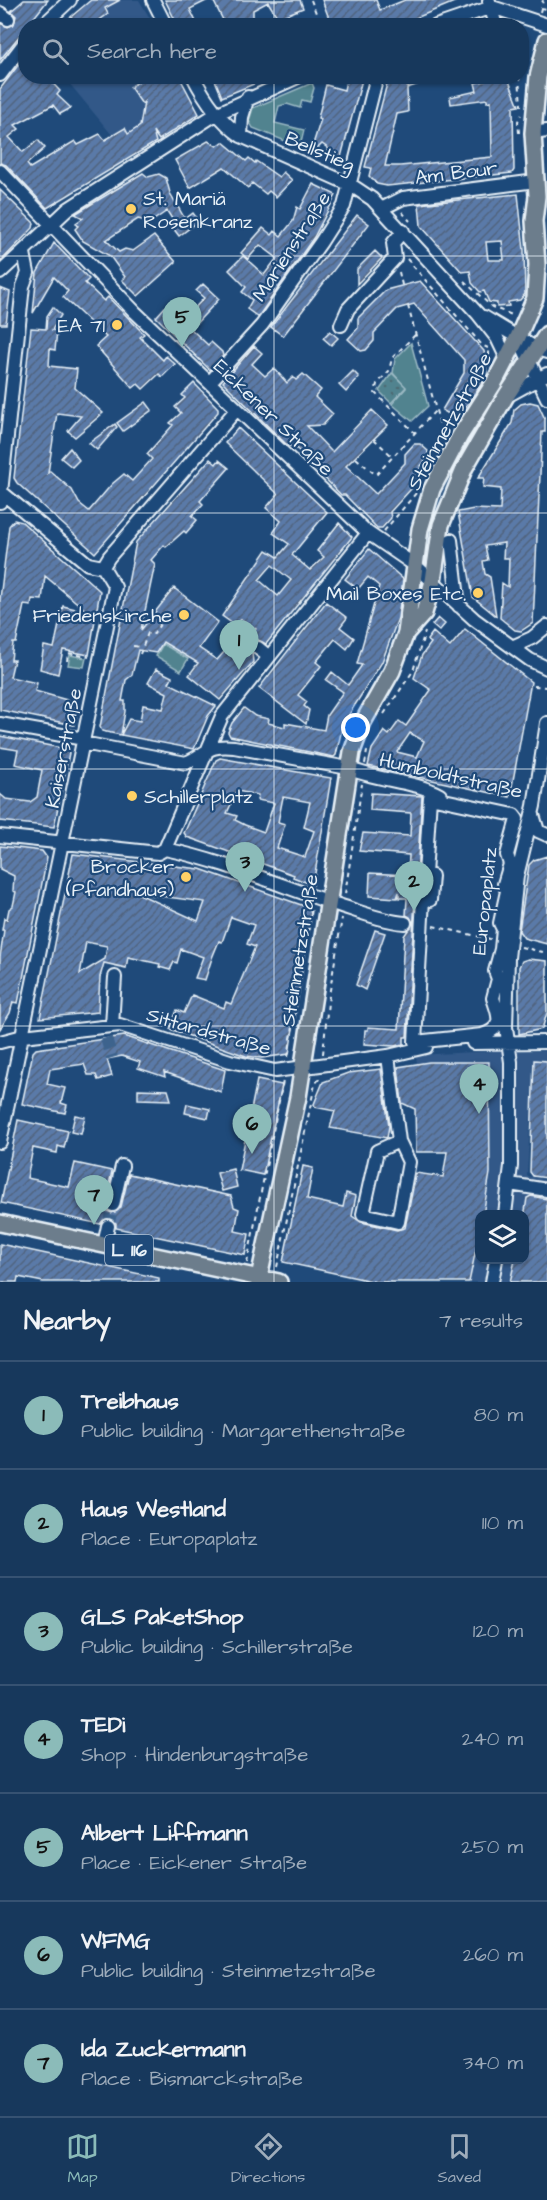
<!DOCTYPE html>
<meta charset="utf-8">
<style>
:root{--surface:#17385c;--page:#244365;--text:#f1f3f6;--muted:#9eacbb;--line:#365272;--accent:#8bbbb9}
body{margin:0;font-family:"Architects Daughter",sans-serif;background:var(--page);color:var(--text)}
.controls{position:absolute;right:18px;bottom:18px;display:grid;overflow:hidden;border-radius:12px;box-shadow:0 2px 4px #0004}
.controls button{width:54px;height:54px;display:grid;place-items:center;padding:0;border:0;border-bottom:2px solid var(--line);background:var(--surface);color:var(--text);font:30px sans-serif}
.you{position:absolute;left:356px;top:728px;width:21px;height:21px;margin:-15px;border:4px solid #fff;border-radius:50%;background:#1a73e8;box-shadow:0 0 0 9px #1a73e833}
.badge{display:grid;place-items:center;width:39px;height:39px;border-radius:50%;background:var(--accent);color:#111;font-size:20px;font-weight:700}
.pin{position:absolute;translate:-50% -50px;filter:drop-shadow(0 2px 3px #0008)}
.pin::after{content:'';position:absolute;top:32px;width:21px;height:18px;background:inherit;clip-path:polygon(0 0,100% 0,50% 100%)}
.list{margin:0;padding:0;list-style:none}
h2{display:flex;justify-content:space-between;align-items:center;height:78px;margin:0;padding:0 24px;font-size:26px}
h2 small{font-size:20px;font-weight:400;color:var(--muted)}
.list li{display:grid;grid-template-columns:39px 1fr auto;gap:18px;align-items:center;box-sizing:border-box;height:108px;padding:0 24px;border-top:2px solid var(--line)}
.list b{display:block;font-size:22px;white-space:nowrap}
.list p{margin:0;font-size:20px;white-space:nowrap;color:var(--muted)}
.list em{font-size:20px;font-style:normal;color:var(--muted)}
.icon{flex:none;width:33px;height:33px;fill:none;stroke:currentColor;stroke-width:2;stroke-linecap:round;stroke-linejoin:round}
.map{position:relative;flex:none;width:547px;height:1282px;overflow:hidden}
.search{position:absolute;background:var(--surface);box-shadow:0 2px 4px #0004;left:18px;right:18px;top:18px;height:66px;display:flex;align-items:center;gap:15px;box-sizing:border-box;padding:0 21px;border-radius:24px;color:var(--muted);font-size:22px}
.sheet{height:834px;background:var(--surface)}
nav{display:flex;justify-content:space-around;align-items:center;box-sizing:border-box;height:84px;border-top:2px solid var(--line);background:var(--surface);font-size:16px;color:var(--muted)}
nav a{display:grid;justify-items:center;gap:3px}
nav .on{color:var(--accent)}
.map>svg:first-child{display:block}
.built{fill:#315888}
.green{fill:#51838f;stroke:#9cbac4;stroke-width:1.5}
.park{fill:url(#park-dots);stroke:#9cbac4;stroke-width:1.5}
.building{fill:url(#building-hatch);stroke:#e8f1f8;stroke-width:1.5;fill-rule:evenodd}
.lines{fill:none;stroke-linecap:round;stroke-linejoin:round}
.minor-tunnel{stroke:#3d638d;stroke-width:12;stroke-dasharray:12 6;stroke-linecap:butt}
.minor-casing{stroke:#e8f1f8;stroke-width:16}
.major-casing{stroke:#e8f1f8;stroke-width:20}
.path{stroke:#e8f1f8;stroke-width:2;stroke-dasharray:4.5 4.5;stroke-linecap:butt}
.minor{stroke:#1f4a7a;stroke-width:12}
.major{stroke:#6c7d8c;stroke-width:15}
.grid{fill:none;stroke:#e8f1f8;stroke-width:1.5;stroke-opacity:0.55}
.poi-dot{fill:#ffd166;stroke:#1f4a7a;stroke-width:2}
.labels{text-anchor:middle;stroke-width:4.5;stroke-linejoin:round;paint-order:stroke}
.shield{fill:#1f4a7a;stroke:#acbfd2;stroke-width:1.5}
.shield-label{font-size:18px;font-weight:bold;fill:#e8f1f8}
.street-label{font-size:20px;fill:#e8f1f8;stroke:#1f4a7a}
.poi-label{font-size:20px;fill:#e8f1f8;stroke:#1f4a7a;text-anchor:end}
</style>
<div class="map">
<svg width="547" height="1282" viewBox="0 0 547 1282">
<defs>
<pattern id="park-dots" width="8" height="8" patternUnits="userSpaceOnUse" patternTransform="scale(1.5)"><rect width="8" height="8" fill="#51838f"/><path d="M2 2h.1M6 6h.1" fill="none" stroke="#4d6b73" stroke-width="1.8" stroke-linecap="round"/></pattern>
<pattern id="building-hatch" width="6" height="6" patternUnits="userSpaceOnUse" patternTransform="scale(1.5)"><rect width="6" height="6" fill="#5a7aa8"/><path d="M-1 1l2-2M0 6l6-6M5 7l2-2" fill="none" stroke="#51647e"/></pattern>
</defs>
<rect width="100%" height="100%" fill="#1f4a7a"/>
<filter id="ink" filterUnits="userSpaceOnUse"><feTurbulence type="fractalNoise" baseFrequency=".0167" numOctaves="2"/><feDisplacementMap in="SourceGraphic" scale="12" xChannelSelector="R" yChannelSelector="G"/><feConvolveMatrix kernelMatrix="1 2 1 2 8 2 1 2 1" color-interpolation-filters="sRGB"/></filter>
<g filter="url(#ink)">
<path class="built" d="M 96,0 L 139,0 L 154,25 L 60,26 L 87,3 Z
M 76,77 L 134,77 L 138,82 L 131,87 L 163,137 L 144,150 L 132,131 L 128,134 L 125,128 L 112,135 L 69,83 Z
M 512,1050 L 547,1051 L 547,1060 L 534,1060 L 527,1176 L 547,1180 L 547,1199 L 527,1198 L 524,1214 L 483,1214 L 490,1170 L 489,1062 L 417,1064 L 416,1055 Z
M 479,1230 L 480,1260 L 515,1260 L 510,1282 L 469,1282 Z"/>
<path class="green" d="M 312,83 L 314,88 L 310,102 L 302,100 L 300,108 L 287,104 L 279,106 L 275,123 L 304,130 L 300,147 L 253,128 L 249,121 L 253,108 Z
M 411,343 L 428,406 L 412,421 L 392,404 L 406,388 L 393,373 L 395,359 Z
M 163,644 L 188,659 L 181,671 L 156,656 Z
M 70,655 L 86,658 L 84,667 L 68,665 Z"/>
<path class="park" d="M 392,373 L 406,387 L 391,403 L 379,391 Z"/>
<path class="building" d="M 24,0 L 48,0 L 0,60 L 0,23 L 8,27 L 14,24 L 16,16 L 11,11 Z
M 91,0 L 120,0 L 105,8 L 108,14 L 91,26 L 60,26 Z
M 165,0 L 208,0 L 190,9 L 198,26 L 178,26 Z
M 213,0 L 300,0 L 303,8 L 278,18 L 268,2 L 253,10 L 253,26 L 226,26 Z
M 322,0 L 376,0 L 380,10 L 405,0 L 459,0 L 397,26 L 332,26 Z
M 26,55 L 26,76 L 46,76 L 60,91 L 57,95 L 71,108 L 60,114 L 53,105 L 15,125 L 19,129 L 9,137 L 23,152 L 38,140 L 45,148 L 27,164 L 30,168 L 75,141 L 78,145 L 100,134 L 105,140 L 125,128 L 128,134 L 140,126 L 144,102 L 142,104 L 130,87 L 138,82 L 134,76 L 179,76 L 199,114 L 159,140 L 153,131 L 156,142 L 47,208 L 6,165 L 0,163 L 0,89 Z
M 222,76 L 271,76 L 271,77 L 222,97 L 215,80 Z
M 347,76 L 363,76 L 341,157 L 332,160 L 326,155 L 329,149 L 322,144 L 309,157 L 321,119 L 318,118 L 326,85 L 344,90 Z
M 389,76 L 437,78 L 407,88 L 408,112 L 397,114 L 385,166 L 400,166 L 492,157 L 491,101 L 487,102 L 487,99 L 451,104 L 450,97 L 477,91 L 475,83 L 485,81 L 484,76 L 507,76 L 519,106 L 513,107 L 514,170 L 512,173 L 387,186 L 377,184 L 369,176 L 371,168 L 365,167 Z
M 208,141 L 217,146 L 223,142 L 246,161 L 249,158 L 255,163 L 256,161 L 279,177 L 283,172 L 292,180 L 276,197 L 269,191 L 266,194 L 252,183 L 248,188 L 224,167 L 190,188 L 175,160 Z
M 143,173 L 148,177 L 159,174 L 166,178 L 170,193 L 185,219 L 193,213 L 199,221 L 179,236 L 173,228 L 176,225 L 167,211 L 151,222 L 138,219 L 106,240 L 119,252 L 125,249 L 133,251 L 154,236 L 176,262 L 138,296 L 122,280 L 125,277 L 110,256 L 83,241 L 75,229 L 78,226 L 76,223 L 83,218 L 75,214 Z
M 313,184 L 336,195 L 314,237 L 258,317 L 247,309 L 252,300 L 242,292 L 246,287 L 229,270 L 243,256 L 264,275 L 277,258 L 260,245 L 248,259 L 241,253 L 263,228 L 272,235 L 275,231 L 281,236 L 293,221 L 297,207 L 300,209 Z
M 0,190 L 34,223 L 33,228 L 0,262 Z
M 518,194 L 524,250 L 525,294 L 520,300 L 508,302 L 509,306 L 497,307 L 497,303 L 489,302 L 484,291 L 480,292 L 472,283 L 470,271 L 462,272 L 421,226 L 419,204 ZM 502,241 L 504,260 L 488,260 L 486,242 Z
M 357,215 L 369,224 L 283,336 L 271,327 Z
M 54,243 L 89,279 L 85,283 L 104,301 L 108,297 L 144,334 L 140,337 L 163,360 L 166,356 L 175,364 L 162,377 L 159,374 L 143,389 L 138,384 L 133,388 L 96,346 L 106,337 L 63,297 L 68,291 L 54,277 L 33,313 L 37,273 Z
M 375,251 L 382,258 L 357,284 L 357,269 Z
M 420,281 L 484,351 L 487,376 L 457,419 L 442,410 L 464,373 L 464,360 L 414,304 L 397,309 L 374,333 L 374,341 L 366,350 L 361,351 L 348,339 L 358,328 L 358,318 L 386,290 Z
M 203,284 L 219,299 L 191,329 L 208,345 L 211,342 L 222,352 L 223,356 L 210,370 L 156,317 L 165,307 L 176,313 L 178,311 L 186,317 L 204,298 L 196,291 Z
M 0,288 L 10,292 L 6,324 L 0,324 Z
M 53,307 L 61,315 L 52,330 L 57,331 L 55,350 L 50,349 L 49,366 L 77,369 L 75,388 L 103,413 L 75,437 L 68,431 L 81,416 L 57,413 L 48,473 L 50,471 L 72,490 L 79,503 L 89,511 L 112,484 L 124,474 L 132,481 L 152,459 L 147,454 L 173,425 L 170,423 L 181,413 L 175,407 L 185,398 L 182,395 L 194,383 L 218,408 L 218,412 L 95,553 L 17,483 L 14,478 L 31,328 L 46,329 L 47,316 Z
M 330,331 L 338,338 L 331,345 L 323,338 Z
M 254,346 L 262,353 L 252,364 L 265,376 L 274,368 L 287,383 L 293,377 L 296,380 L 303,374 L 321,390 L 315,397 L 333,414 L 323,425 L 307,426 L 332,452 L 372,410 L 388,425 L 346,466 L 376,494 L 405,463 L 405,454 L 414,444 L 420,444 L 428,451 L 428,458 L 420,467 L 421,478 L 390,512 L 391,518 L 382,528 L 377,528 L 345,495 L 341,495 L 297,449 L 286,444 L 223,382 Z
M 353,371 L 359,377 L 346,392 L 339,385 Z
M 146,402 L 152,410 L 123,431 L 117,423 Z
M 530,402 L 538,404 L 545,419 L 545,432 L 542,432 L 533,623 L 521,631 L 515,630 L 500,618 L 502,583 L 508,587 L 509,558 L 503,558 L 504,543 L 485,546 L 488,560 L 483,561 L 485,574 L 490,577 L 496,616 L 473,597 L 458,512 L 474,509 L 500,510 L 501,489 L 483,487 L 484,478 L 478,478 L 512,423 L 514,410 L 521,404 Z
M 115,424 L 117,427 L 97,450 L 89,443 Z
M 238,428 L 327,512 L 292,555 L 310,570 L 324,557 L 317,551 L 339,523 L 352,537 L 266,644 L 250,636 L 256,629 L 241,619 L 236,626 L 222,616 L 267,550 L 278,557 L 289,544 L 273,533 L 281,521 L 266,508 L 278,494 L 225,443 ZM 272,565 L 291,580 L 278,596 L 259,580 Z
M 70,448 L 79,460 L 72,467 L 61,458 Z
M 210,459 L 216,464 L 219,460 L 229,468 L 200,501 L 203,504 L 192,516 L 197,520 L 186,533 L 184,531 L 166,547 L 164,545 L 151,560 L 155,564 L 141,630 L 174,588 L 218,622 L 199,648 L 217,660 L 225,651 L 251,644 L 253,662 L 220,700 L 189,675 L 198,663 L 163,642 L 156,653 L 138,650 L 132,675 L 126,680 L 122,701 L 125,701 L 125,711 L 121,735 L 102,731 L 100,727 L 136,542 Z
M 14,520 L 22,522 L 100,591 L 89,655 L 63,650 L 58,674 L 40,669 L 44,646 L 54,648 L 63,606 L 88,612 L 45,576 L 42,600 L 32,599 L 31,606 L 24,605 L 16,643 L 13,643 L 11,660 L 14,660 L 10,677 L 37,683 L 35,691 L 74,702 L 73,705 L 78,707 L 74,725 L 0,710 L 0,599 L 9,526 Z
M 369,549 L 403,579 L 398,618 L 382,662 L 343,724 L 336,755 L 334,757 L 230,736 L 228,732 L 232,723 L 244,708 L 255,716 L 269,719 L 268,723 L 285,727 L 285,723 L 324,730 L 327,715 L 343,692 L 326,680 L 332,672 L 348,685 L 362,665 L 357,664 L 379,586 L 368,577 L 358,589 L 345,579 Z
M 326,602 L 347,618 L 340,627 L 354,638 L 347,649 L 335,639 L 316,662 L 321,666 L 298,695 L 307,702 L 304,706 L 309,710 L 306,724 L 259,688 Z
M 438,618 L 445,624 L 439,631 L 432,625 Z
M 465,629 L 531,682 L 510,797 L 368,766 L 372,749 L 384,731 L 389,735 L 399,721 L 406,726 L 431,690 L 414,678 L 422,655 L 431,643 L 427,640 L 433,632 L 450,647 ZM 410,733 L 424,741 L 417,757 L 397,752 Z
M 156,669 L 172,677 L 169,683 L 216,706 L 208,716 L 194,749 L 121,735 L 129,719 L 140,721 L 143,705 L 163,709 L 167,693 L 148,683 Z
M 0,736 L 66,749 L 69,753 L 54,827 L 0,821 L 0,794 L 6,799 L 30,802 L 37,797 L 42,770 L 15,764 L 18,750 L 0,747 Z
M 220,758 L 331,778 L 313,885 L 293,877 L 294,875 L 187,837 L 184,833 L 186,829 L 216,760 ZM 237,791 L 258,795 L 257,800 L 274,803 L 264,832 L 245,825 L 235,820 L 237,816 L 227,813 ZM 283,797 L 310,802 L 304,827 L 314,831 L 305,857 L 277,848 L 285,824 L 278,822 Z
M 371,793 L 422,796 L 417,874 L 423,883 L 422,891 L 415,899 L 407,1037 L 404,1037 L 404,1044 L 394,1046 L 364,1044 L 365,1030 L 368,1030 L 368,1027 L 399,1029 L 404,936 L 413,923 L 410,917 L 406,915 L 407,898 L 399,898 L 399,892 L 397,898 L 369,896 L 370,873 L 408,875 L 409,855 L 359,851 L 363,833 L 410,836 L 411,813 L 370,810 Z
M 0,846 L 42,851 L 47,858 L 18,1003 L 13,1002 L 10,1013 L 0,1029 L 0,957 L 4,930 L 2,930 L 4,918 L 7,919 L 9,909 L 13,906 L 16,892 L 13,891 L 14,876 L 0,869 Z
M 73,854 L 200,869 L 307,907 L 311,912 L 289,1054 L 262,1058 L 246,1056 L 170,1029 L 177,1010 L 184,1013 L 192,995 L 224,1008 L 226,1002 L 231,1004 L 255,947 L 247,944 L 254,925 L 231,917 L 222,942 L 219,941 L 212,958 L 205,980 L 195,978 L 203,957 L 181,949 L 177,963 L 174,962 L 170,970 L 159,967 L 160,964 L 128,957 L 126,968 L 104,963 L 100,977 L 98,1012 L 40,1018 ZM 137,893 L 205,902 L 198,921 ZM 86,942 L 107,946 L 105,959 L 80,974 Z
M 547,856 L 547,944 L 524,938 L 519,931 L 529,865 L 534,860 Z
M 375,930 L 385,933 L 365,990 L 356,985 Z
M 528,959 L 547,961 L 547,1013 L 542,1029 L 519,1034 L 519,967 L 522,961 Z
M 124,1036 L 225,1070 L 221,1092 L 164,1072 L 165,1077 L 138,1068 L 140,1062 L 122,1056 L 107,1059 L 112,1076 L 98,1080 L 96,1075 L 88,1075 L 84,1064 L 50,1069 L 47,1084 L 65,1088 L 61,1103 L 67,1105 L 65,1113 L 22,1104 L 33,1052 L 36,1049 Z
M 534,1060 L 547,1061 L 547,1178 L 533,1176 L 530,1172 Z
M 429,1062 L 489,1062 L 490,1173 L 483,1215 L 480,1215 L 480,1231 L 469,1282 L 376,1282 L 283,1262 L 303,1166 L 313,1168 L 307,1199 L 343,1207 L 346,1193 L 356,1196 L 352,1216 L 361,1222 L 397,1230 L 405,1228 L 416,1173 L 443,1177 L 447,1152 L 416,1152 L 415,1109 L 402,1103 L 398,1067 Z
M 381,1069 L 389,1126 L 387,1138 L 330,1128 L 335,1111 L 315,1107 L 314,1104 L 323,1082 L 348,1073 Z
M 257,1080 L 282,1085 L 263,1175 L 239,1170 Z
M 138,1089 L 168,1090 L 171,1100 L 138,1099 Z
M 187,1104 L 210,1109 L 208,1118 L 185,1113 Z
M 75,1115 L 85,1117 L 81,1134 L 71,1132 Z
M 18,1120 L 68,1131 L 64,1148 L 58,1146 L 57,1153 L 33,1148 L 27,1178 L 69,1187 L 75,1163 L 112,1171 L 105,1204 L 107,1211 L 112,1213 L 121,1207 L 129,1174 L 231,1196 L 234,1207 L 239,1209 L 235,1231 L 249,1234 L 245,1255 L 116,1228 L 116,1223 L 110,1218 L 105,1218 L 100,1224 L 1,1203 Z
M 233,1169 L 237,1187 L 222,1191 L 217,1173 Z
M 531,1196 L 547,1199 L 547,1282 L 510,1282 L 515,1260 L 525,1260 L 525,1211 L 527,1198 Z
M 0,1244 L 159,1278 L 159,1282 L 43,1282 L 18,1277 L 17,1282 L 0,1282 Z"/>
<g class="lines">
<path class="minor-tunnel" d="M 106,1038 L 112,1058
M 108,1226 L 113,1205"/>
<defs>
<path id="minor" d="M 153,0 L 166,26
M 489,1 L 496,26
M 492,7 L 547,25
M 0,13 L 8,19
M 42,26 L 70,0
M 436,26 L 492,7
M 0,75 L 26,41
M 193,76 C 205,100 219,120 241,136 L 351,185 L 372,199 L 478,314 L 497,338 L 507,359
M 533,133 L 547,131
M 241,136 L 242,117 L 248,97
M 0,171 L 135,312 L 368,533 L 416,566 L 474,619 L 530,660 L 547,668
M 383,208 L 403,198 L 536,181
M 0,273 L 68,209 L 216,114 L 300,76
M 484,317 L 537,349 L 547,352
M 341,325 L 348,309 L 395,258 L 393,243 L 403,231
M 518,337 L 547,398
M 210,382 L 262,325 L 321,242 L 344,206 L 377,76
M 507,396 L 547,374
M 0,491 L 88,564 L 103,567
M 0,502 L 23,286 L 28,273 L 24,253
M 451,540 L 459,606
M 512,647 L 532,638 L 547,626
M 258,648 L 269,657
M 0,724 L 84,739
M 83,743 L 186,763 C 207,754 207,744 234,747 L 348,768 C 377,781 413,780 440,795
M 430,797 L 514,815 L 517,819 L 507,855 L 510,864 L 504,884 L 507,891 L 500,923 L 503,929 L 501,949 L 495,971 L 498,979 L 493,998 C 498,1014 506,1028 482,1035 L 415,1042 L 423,899 L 430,900 L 432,876 L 425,875 Z
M 533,815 L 538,831 L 547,835
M 0,836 L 158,853 L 165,849 C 223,861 278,885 335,904 C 358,911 381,921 405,923
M 165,849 L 222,716 L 368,533
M 112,1026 L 115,977
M 0,1042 L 23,1036 L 120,1025 L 230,1061 L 275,1071 L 388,1056 L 426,1047
M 473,1043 L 547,1042
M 388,1056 L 399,1141 L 409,1162 L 398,1222 L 363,1214 L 377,1151 L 399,1141
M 0,1142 L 115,587 L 103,567 L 109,557 L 237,409
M 510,1184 L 547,1190
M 113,1205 L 122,1166
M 505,1214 L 511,1166 L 511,1062 L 506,1027 L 508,958 L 517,876 L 534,806 L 547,723
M 104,1245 L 108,1226
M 492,1282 L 496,1260"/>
<path id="major" d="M 406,633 L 424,613 L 433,581 L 441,525 L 465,467 L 506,396 L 547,334
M 0,1223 L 279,1282
M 258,1282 L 298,1097 L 352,752 L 363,722 L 392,671 L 406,633 L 420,529 L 432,489 L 460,436 L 494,383 L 518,337 L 535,298 L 537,265 L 534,221 L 537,196 L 533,133 L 538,77 L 547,40"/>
</defs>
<use href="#minor" class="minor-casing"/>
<use href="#major" class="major-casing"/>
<path class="path" d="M 311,0 L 321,26
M 541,8 L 547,9
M 540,12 L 543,0
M 522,38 L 528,32
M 519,76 L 521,106
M 519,133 L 518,121 L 521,115
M 402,212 L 410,221
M 407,259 L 482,345 L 488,348
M 399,272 L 402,285
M 464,281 L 492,307 L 512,315
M 408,306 L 444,440
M 415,335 L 392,358 L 389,371 L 377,384 L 375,393 L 415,433
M 489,365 L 489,351
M 374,439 L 393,457
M 356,458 L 376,475 L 435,411
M 384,531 L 417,492
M 133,646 L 141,647
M 140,654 L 148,633 L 154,634 L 160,624
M 67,661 L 68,653 L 89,657
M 534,686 L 547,687
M 384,714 L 413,671 L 425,632
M 365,764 L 367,751
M 345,894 L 362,784
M 433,926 L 490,939 L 490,941
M 521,947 L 547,953
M 323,1054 L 328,1002 L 342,918
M 288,1057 L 312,909
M 247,1263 L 283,1081
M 277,1267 L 315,1084 L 320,1078"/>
<use href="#minor" class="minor"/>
<use href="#major" class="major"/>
</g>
</g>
<path class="grid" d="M 274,0 L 274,26M 274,76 L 274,1282M 0,256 L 547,256M 0,513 L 547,513M 0,769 L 547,769M 0,1026 L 547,1026"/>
<g class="poi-dot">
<circle cx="131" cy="209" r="6"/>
<circle cx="117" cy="325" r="6"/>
<circle cx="478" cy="593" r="6"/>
<circle cx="184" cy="615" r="6"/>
<circle cx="132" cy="796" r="6"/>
<circle cx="186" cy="877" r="6"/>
</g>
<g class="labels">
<rect class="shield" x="105" y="1235" width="48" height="30" rx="4.5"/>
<g class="shield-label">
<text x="129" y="1256">L 116</text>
</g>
<g class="street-label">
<text transform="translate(320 151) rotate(23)" y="7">Bellstieg</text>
<text transform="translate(456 172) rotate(-7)" y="7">Am Bour</text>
<text transform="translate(291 246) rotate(-57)" y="7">Marienstraße</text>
<text transform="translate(274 417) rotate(44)" y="7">Eickener Straße</text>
<text transform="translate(449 421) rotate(-61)" y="7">Steinmetzstraße</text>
<text transform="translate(63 748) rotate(-79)" y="7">Kaiserstraße</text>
<text transform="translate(451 775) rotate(13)" y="7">Humboldtstraße</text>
<text transform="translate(484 901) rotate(-84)" y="7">Europaplatz</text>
<text transform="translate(299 950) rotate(-81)" y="7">Steinmetzstraße</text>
<text transform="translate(209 1031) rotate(16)" y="7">Sittardstraße</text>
</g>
<g class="poi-label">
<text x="143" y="205" text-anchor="start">St. Mariä<tspan x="143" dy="23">Rosenkranz</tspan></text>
<text x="105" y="332">EA 71</text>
<text x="466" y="600">Mail Boxes Etc.</text>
<text x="172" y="622">Friedenskirche</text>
<text x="144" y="803" text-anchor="start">Schillerplatz</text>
<text x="174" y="873">Brocker<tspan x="174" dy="23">(Pfandhaus)</tspan></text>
</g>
</g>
</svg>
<div class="controls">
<button><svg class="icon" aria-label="layers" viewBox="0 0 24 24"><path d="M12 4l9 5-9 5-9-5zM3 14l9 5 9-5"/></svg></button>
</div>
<div class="you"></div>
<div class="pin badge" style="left:239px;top:670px">1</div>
<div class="pin badge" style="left:414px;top:911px">2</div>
<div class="pin badge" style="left:245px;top:892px">3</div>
<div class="pin badge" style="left:479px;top:1114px">4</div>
<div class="pin badge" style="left:182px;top:347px">5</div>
<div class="pin badge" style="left:252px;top:1154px">6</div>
<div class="pin badge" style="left:94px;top:1225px">7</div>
<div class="search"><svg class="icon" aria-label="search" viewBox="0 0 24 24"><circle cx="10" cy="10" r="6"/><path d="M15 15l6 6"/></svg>Search here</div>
</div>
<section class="sheet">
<h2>Nearby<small>7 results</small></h2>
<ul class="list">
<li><span class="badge">1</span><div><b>Treibhaus</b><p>Public building · Margarethenstraße</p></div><em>80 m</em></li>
<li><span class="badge">2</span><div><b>Haus Westland</b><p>Place · Europaplatz</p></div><em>110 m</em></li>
<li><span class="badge">3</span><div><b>GLS PaketShop</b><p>Public building · Schillerstraße</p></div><em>120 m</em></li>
<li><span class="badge">4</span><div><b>TEDi</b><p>Shop · Hindenburgstraße</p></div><em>240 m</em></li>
<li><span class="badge">5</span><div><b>Albert Liffmann</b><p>Place · Eickener Straße</p></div><em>250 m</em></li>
<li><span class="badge">6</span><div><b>WFMG</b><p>Public building · Steinmetzstraße</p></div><em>260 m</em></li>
<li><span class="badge">7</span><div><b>Ida Zuckermann</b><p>Place · Bismarckstraße</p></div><em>340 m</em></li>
</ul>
</section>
<nav>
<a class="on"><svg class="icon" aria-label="map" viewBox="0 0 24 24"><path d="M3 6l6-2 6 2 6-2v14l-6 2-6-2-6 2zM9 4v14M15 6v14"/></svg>Map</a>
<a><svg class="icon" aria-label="directions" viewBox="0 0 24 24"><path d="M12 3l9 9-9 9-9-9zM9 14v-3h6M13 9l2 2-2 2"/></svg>Directions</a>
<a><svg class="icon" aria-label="saved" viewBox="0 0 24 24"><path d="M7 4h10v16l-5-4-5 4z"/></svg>Saved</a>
</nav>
